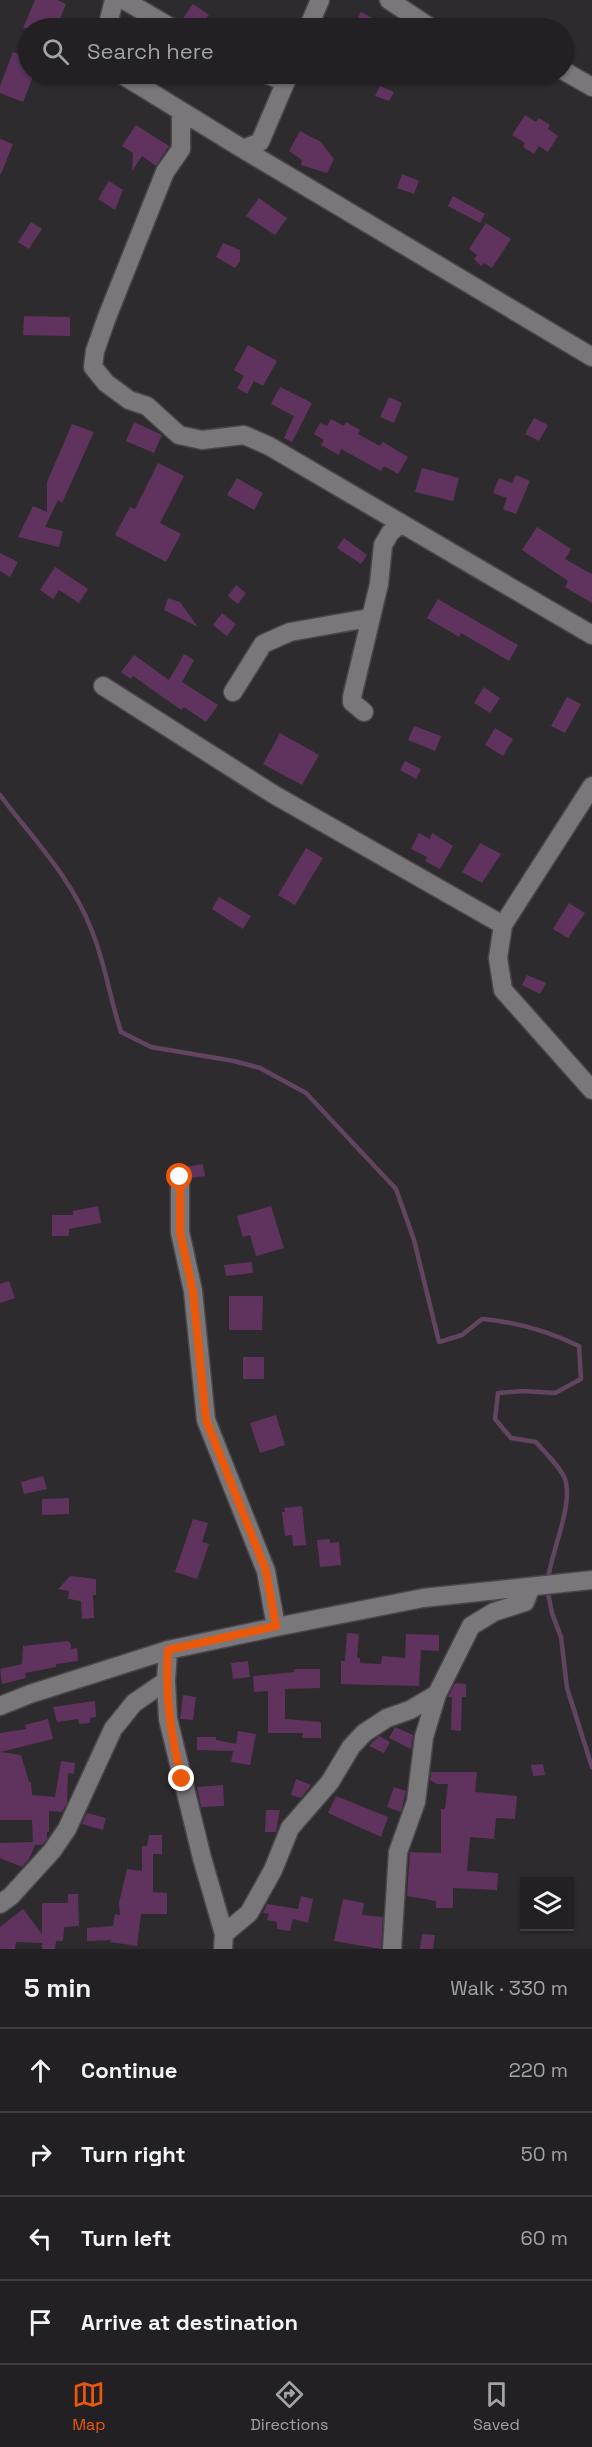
<!DOCTYPE html>
<meta charset="utf-8">
<style>
:root{--surface:#222022;--page:#2a282a;--text:#f1f3f6;--muted:#a2a3a5;--line:#3f3e40;--accent:#ea580c}
body{margin:0;font-family:"Space Grotesk",sans-serif;background:var(--page);color:var(--text)}
.controls{position:absolute;right:18px;bottom:18px;display:grid;overflow:hidden;border-radius:0px;box-shadow:0 2px 4px #0004}
.controls button{width:54px;height:54px;display:grid;place-items:center;padding:0;border:0;border-bottom:2px solid var(--line);background:var(--surface);color:var(--text);font:30px sans-serif}
.stop{position:absolute;width:18px;height:18px;margin:-14px;border:4px solid #ea580c;border-radius:50%;background:#fff}
.stop.end{background:#ea580c;border-color:#fff;box-shadow:0 2px 6px #0008}
.list{margin:0;padding:0;list-style:none}
h2{display:flex;justify-content:space-between;align-items:center;height:78px;margin:0;padding:0 24px;font-size:26px}
h2 small{font-size:20px;font-weight:400;color:var(--muted)}
.list li{display:grid;grid-template-columns:39px 1fr auto;gap:18px;align-items:center;box-sizing:border-box;height:84px;padding:0 24px;border-top:2px solid var(--line)}
.list b{display:block;font-size:22px;white-space:nowrap}
.list em{font-size:20px;font-style:normal;color:var(--muted)}
.icon{flex:none;width:33px;height:33px;fill:none;stroke:currentColor;stroke-width:2;stroke-linecap:round;stroke-linejoin:round}
.map{position:relative;flex:none;width:592px;height:1949px;overflow:hidden}
.search{position:absolute;background:var(--surface);box-shadow:0 2px 4px #0004;left:18px;right:18px;top:18px;height:66px;display:flex;align-items:center;gap:15px;box-sizing:border-box;padding:0 21px;border-radius:33px;color:var(--muted);font-size:22px}
.sheet{height:414px;background:var(--surface)}
nav{display:flex;justify-content:space-around;align-items:center;box-sizing:border-box;height:84px;border-top:2px solid var(--line);background:var(--surface);font-size:16px;color:var(--muted)}
nav a{display:grid;justify-items:center;gap:3px}
nav .on{color:var(--accent)}
.map>svg:first-child{display:block}
.lines{fill:none;stroke-linecap:round;stroke-linejoin:round}
.stream{stroke:#624461;stroke-width:4.5}
.building{fill:#5f335d}
.minor-casing{stroke:#494749;stroke-width:21}
.minor{stroke:#7a777a;stroke-width:18}
.route{stroke:#ea580c;stroke-width:8}
</style>
<div class="map">
<svg width="592" height="1949" viewBox="0 0 592 1949">
<rect width="100%" height="100%" fill="#2e2b2e"/>
<g class="lines">
<path class="stream" d="M 0,795 C 33,839 72,878 92,931 C 105,963 110,999 121,1032 L 151,1047 L 234,1061 L 260,1068 L 306,1093 L 396,1189 L 414,1240 L 439,1342 L 462,1335 L 482,1319 C 516,1322 548,1331 579,1346 L 581,1379 L 555,1393 L 523,1391 L 498,1393 L 495,1419 L 511,1438 L 536,1442 C 544,1452 560,1466 565,1479 C 574,1503 551,1553 548,1579
M 547,1588 L 552,1613 L 561,1637 L 567,1688 L 592,1767"/>
</g>
<path class="building" d="M 35,0 L 57,0 L 66,4 L 56,28 L 23,28 Z
M 193,4 L 209,15 L 199,28 L 192,28 L 181,21 Z
M 361,12 L 392,28 L 352,28 Z
M 13,52 L 28,57 L 28,74 L 34,74 L 23,102 L 0,93 L 0,86 Z
M 380,86 L 394,92 L 389,101 L 375,96 Z
M 525,115 L 536,122 L 539,118 L 550,125 L 548,129 L 558,136 L 548,152 L 539,146 L 534,154 L 523,147 L 525,143 L 512,135 Z
M 136,125 L 169,146 L 156,166 L 142,156 L 132,171 L 133,153 L 122,146 Z
M 300,131 L 321,142 L 334,159 L 327,173 L 301,165 L 302,160 L 289,151 Z
M 0,139 L 13,144 L 1,174 L 0,174 Z
M 402,174 L 419,181 L 414,194 L 397,188 Z
M 109,181 L 123,190 L 115,210 L 98,199 Z
M 453,196 L 485,214 L 480,223 L 448,206 Z
M 259,198 L 287,218 L 275,235 L 246,216 Z
M 31,222 L 42,229 L 29,249 L 18,242 Z
M 486,223 L 511,239 L 492,268 L 484,263 L 481,266 L 474,259 L 477,255 L 469,249 Z
M 223,243 L 240,250 L 240,261 L 235,268 L 216,257 Z
M 24,316 L 70,317 L 70,336 L 23,335 Z
M 248,345 L 277,361 L 263,386 L 254,381 L 247,394 L 237,388 L 244,376 L 234,370 Z
M 280,387 L 312,403 L 292,442 L 284,438 L 294,416 L 271,404 Z
M 389,397 L 402,403 L 394,423 L 380,417 Z
M 534,418 L 548,425 L 539,441 L 525,434 Z
M 331,419 L 344,426 L 346,422 L 360,430 L 358,434 L 380,446 L 383,442 L 408,457 L 398,474 L 384,466 L 381,471 L 341,449 L 339,455 L 321,445 L 324,440 L 314,434 L 320,423 L 327,426 Z
M 134,422 L 162,435 L 154,453 L 126,441 Z
M 72,424 L 94,432 L 62,503 L 58,500 L 45,527 L 63,531 L 59,547 L 18,537 L 33,506 L 47,512 L 47,482 Z
M 158,463 L 184,476 L 160,523 L 181,534 L 166,562 L 115,535 L 130,507 L 135,509 Z
M 422,468 L 459,478 L 453,501 L 415,492 Z
M 516,475 L 530,481 L 516,514 L 503,509 L 507,498 L 493,493 L 499,478 L 512,483 Z
M 237,478 L 263,493 L 254,510 L 227,495 Z
M 537,527 L 571,549 L 565,559 L 592,574 L 592,603 L 565,587 L 568,581 L 522,550 Z
M 344,538 L 367,555 L 361,564 L 337,548 Z
M 0,553 L 18,562 L 10,577 L 0,571 Z
M 55,567 L 88,589 L 79,603 L 59,590 L 53,599 L 40,590 Z
M 236,585 L 246,593 L 238,604 L 228,596 Z
M 168,598 L 180,602 L 198,627 L 164,610 Z
M 438,599 L 518,645 L 509,661 L 461,633 L 459,637 L 427,618 Z
M 222,613 L 236,624 L 227,636 L 213,625 Z
M 184,654 L 194,660 L 182,682 L 218,705 L 206,722 L 184,707 L 181,710 L 133,676 L 131,679 L 121,672 L 134,655 L 169,680 Z
M 484,687 L 500,698 L 490,713 L 474,703 Z
M 567,697 L 581,704 L 565,733 L 551,726 Z
M 414,726 L 441,736 L 435,751 L 408,740 Z
M 495,728 L 513,739 L 503,756 L 485,745 Z
M 280,733 L 319,755 L 302,785 L 263,764 Z
M 405,761 L 421,769 L 416,779 L 400,770 Z
M 419,833 L 430,839 L 432,833 L 453,846 L 440,869 L 425,861 L 427,857 L 411,849 Z
M 480,843 L 501,854 L 482,883 L 462,872 Z
M 306,848 L 323,858 L 295,905 L 278,895 Z
M 219,897 L 251,916 L 243,929 L 212,909 Z
M 569,903 L 585,913 L 568,938 L 553,929 Z
M 527,975 L 546,983 L 540,994 L 522,985 Z
M 203,1164 L 205,1176 L 191,1178 L 185,1167 Z
M 98,1206 L 101,1223 L 69,1229 L 69,1236 L 52,1236 L 52,1215 L 73,1215 L 73,1211 Z
M 271,1206 L 284,1248 L 256,1256 L 250,1235 L 243,1237 L 237,1216 Z
M 252,1262 L 253,1273 L 226,1276 L 224,1265 Z
M 9,1281 L 15,1298 L 0,1303 L 0,1284 Z
M 229,1296 L 263,1296 L 262,1330 L 229,1330 Z
M 243,1357 L 264,1357 L 264,1379 L 243,1379 Z
M 276,1415 L 285,1445 L 260,1453 L 250,1423 Z
M 43,1476 L 47,1489 L 24,1494 L 21,1482 Z
M 69,1498 L 69,1514 L 42,1515 L 42,1499 Z
M 302,1506 L 306,1545 L 293,1546 L 292,1535 L 285,1536 L 282,1512 L 285,1512 L 284,1508 Z
M 193,1519 L 208,1523 L 202,1542 L 209,1544 L 197,1579 L 175,1572 Z
M 330,1539 L 330,1543 L 339,1542 L 341,1565 L 320,1567 L 317,1540 Z
M 70,1576 L 96,1579 L 96,1595 L 93,1595 L 94,1618 L 82,1619 L 81,1601 L 68,1599 L 69,1591 L 58,1589 Z
M 347,1633 L 359,1634 L 357,1658 L 360,1658 L 360,1663 L 381,1664 L 382,1656 L 405,1658 L 406,1634 L 439,1635 L 439,1651 L 421,1650 L 419,1686 L 341,1684 L 341,1661 L 345,1661 Z
M 68,1641 L 71,1644 L 71,1649 L 77,1648 L 78,1661 L 56,1664 L 56,1667 L 25,1673 L 26,1678 L 2,1684 L 0,1669 L 22,1664 L 23,1646 Z
M 248,1661 L 250,1677 L 233,1679 L 231,1663 Z
M 294,1669 L 320,1669 L 320,1688 L 285,1689 L 285,1719 L 321,1722 L 321,1738 L 302,1738 L 303,1733 L 268,1733 L 268,1691 L 254,1692 L 253,1676 L 294,1672 Z
M 455,1683 L 466,1684 L 466,1697 L 462,1697 L 461,1731 L 451,1730 L 452,1697 L 448,1697 Z
M 183,1695 L 196,1697 L 193,1720 L 180,1719 Z
M 95,1701 L 96,1717 L 90,1718 L 90,1723 L 79,1724 L 78,1719 L 57,1722 L 53,1707 Z
M 48,1719 L 53,1739 L 0,1752 L 21,1755 L 29,1782 L 31,1782 L 32,1795 L 55,1797 L 61,1761 L 75,1763 L 74,1774 L 68,1773 L 67,1803 L 62,1812 L 49,1811 L 49,1832 L 47,1832 L 47,1839 L 42,1845 L 35,1845 L 29,1859 L 22,1867 L 0,1858 L 0,1843 L 33,1842 L 32,1820 L 0,1820 L 0,1733 L 26,1729 L 25,1725 Z
M 395,1727 L 413,1735 L 411,1749 L 389,1738 Z
M 238,1731 L 256,1734 L 250,1765 L 231,1762 L 233,1751 L 197,1750 L 197,1737 L 216,1737 L 216,1740 L 236,1744 Z
M 379,1736 L 390,1742 L 384,1753 L 369,1746 Z
M 543,1764 L 545,1775 L 533,1776 L 531,1765 Z
M 431,1772 L 477,1772 L 475,1792 L 517,1796 L 515,1819 L 496,1818 L 494,1839 L 470,1837 L 467,1871 L 498,1873 L 497,1890 L 453,1888 L 453,1908 L 436,1908 L 436,1901 L 407,1896 L 410,1852 L 441,1853 L 441,1809 L 445,1809 L 448,1784 L 437,1784 L 430,1780 Z
M 296,1779 L 311,1785 L 301,1798 L 291,1795 Z
M 223,1785 L 224,1806 L 201,1807 L 197,1787 Z
M 394,1787 L 406,1791 L 401,1812 L 387,1807 Z
M 336,1796 L 388,1817 L 381,1837 L 328,1813 Z
M 266,1810 L 280,1810 L 276,1832 L 265,1832 Z
M 87,1813 L 106,1818 L 103,1830 L 82,1824 Z
M 149,1835 L 162,1835 L 162,1854 L 153,1854 L 153,1892 L 167,1893 L 167,1914 L 141,1914 L 137,1946 L 110,1942 L 112,1940 L 87,1941 L 87,1928 L 113,1926 L 115,1914 L 120,1915 L 119,1903 L 127,1869 L 142,1871 L 142,1846 L 147,1846 Z
M 68,1894 L 78,1894 L 79,1926 L 64,1927 L 63,1941 L 56,1941 L 55,1949 L 42,1949 L 42,1943 L 16,1942 L 15,1949 L 0,1949 L 0,1927 L 23,1909 L 42,1934 L 42,1903 L 68,1903 Z
M 301,1896 L 313,1899 L 308,1923 L 293,1919 L 290,1931 L 277,1929 L 277,1922 L 267,1920 L 269,1914 L 263,1913 L 267,1904 L 298,1909 Z
M 343,1899 L 364,1903 L 362,1915 L 383,1917 L 381,1949 L 334,1941 Z
M 422,1934 L 435,1935 L 433,1949 L 420,1949 Z"/>
<g class="lines">
<defs>
<path id="minor" d="M 124,0 L 172,28
M 389,0 L 431,28
M 107,28 L 114,0
M 308,28 L 320,0
M 564,71 L 592,87
M 121,74 L 243,149 L 592,357
M 266,74 L 285,82
M 181,112 L 181,149 L 165,172 L 107,317 L 95,351 L 93,367 L 106,383 L 129,400 L 147,406 L 179,435 L 202,440 L 244,435 L 269,446 L 592,635
M 243,149 L 260,142 L 289,74
M 103,686 L 273,794 L 503,925
M 233,692 L 263,644 L 290,632 L 369,618
M 364,712 L 352,702 L 352,697 L 379,584 L 383,545 L 390,533 L 401,523
M 592,786 L 503,925 L 498,958 L 503,990 L 592,1090
M 180,1177 L 180,1232 L 193,1291 L 206,1420 L 266,1571 L 276,1627
M 168,1650 L 166,1681 L 168,1719 L 202,1858 L 224,1934 L 223,1949
M 0,1706 L 30,1694 L 168,1650 L 276,1627 L 423,1598 L 592,1580
M 0,1904 L 11,1896 L 52,1851 L 67,1829 L 113,1729 L 134,1703 L 166,1681
M 224,1934 L 249,1913 L 273,1870 L 290,1828 L 330,1782 L 351,1747 L 364,1733 L 387,1718 L 410,1710 L 437,1694
M 392,1949 L 398,1852 L 416,1802 L 424,1737 L 437,1694 L 471,1626 L 494,1612 L 525,1602 L 531,1587"/>
</defs>
<use href="#minor" class="minor-casing"/>
<use href="#minor" class="minor"/>
</g>
<g class="lines">
<path class="route" d="M 180,1177 L 180,1232 L 193,1292 L 206,1420 L 266,1571 L 276,1626 L 168,1650 C 165,1695 170,1736 182,1779"/>
</g>
</svg>
<div class="controls">
<button><svg class="icon" aria-label="layers" viewBox="0 0 24 24"><path d="M12 4l9 5-9 5-9-5zM3 14l9 5 9-5"/></svg></button>
</div>
<div class="stop" style="left:180px;top:1177px"></div>
<div class="stop end" style="left:182px;top:1779px"></div>
<div class="search"><svg class="icon" aria-label="search" viewBox="0 0 24 24"><circle cx="10" cy="10" r="6"/><path d="M15 15l6 6"/></svg>Search here</div>
</div>
<section class="sheet">
<h2>5 min<small>Walk · 330 m</small></h2>
<ul class="list">
<li><svg class="icon" aria-label="ahead" viewBox="0 0 24 24"><path d="M12 20V5M6 11l6-6 6 6"/></svg><div><b>Continue</b></div><em>220 m</em></li>
<li><svg class="icon" aria-label="right" viewBox="0 0 24 24"><path d="M7 20v-9h11M14 6l5 5-5 5"/></svg><div><b>Turn right</b></div><em>50 m</em></li>
<li><svg class="icon" aria-label="left" viewBox="0 0 24 24"><path d="M17 20v-9H6M10 6l-5 5 5 5"/></svg><div><b>Turn left</b></div><em>60 m</em></li>
<li><svg class="icon" aria-label="arrive" viewBox="0 0 24 24"><path d="M6 21V4h12l-3 4 3 4H6"/></svg><div><b>Arrive at destination</b></div></li>
</ul>
</section>
<nav>
<a class="on"><svg class="icon" aria-label="map" viewBox="0 0 24 24"><path d="M3 6l6-2 6 2 6-2v14l-6 2-6-2-6 2zM9 4v14M15 6v14"/></svg>Map</a>
<a><svg class="icon" aria-label="directions" viewBox="0 0 24 24"><path d="M12 3l9 9-9 9-9-9zM9 14v-3h6M13 9l2 2-2 2"/></svg>Directions</a>
<a><svg class="icon" aria-label="saved" viewBox="0 0 24 24"><path d="M7 4h10v16l-5-4-5 4z"/></svg>Saved</a>
</nav>
